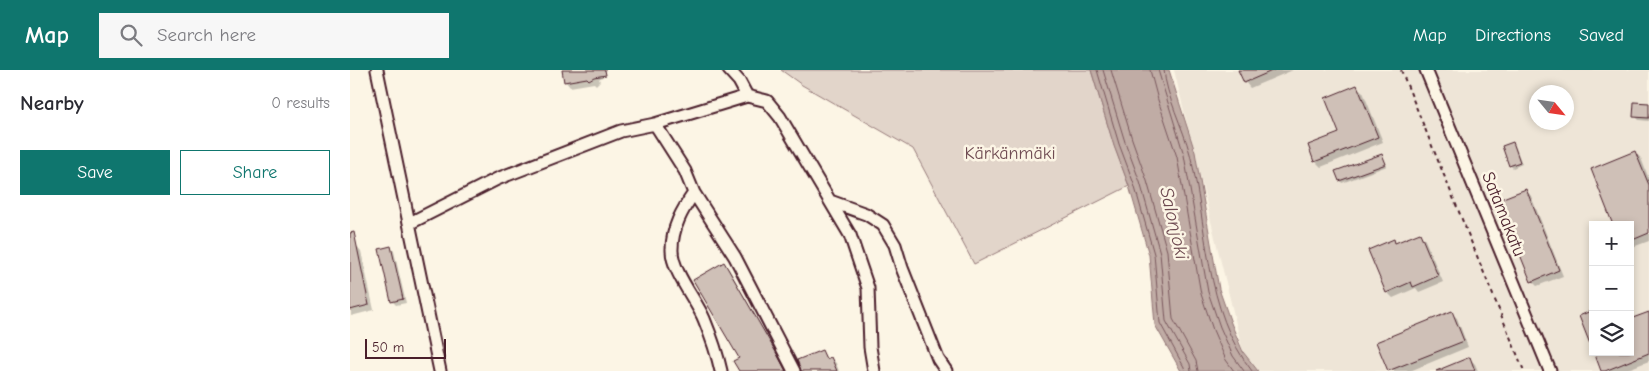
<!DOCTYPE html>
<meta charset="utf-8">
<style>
:root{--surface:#fff;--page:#f7f7f7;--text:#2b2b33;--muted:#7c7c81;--line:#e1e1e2;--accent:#0f766e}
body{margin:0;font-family:"Comic Neue",sans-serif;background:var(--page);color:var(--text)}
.controls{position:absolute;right:15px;bottom:15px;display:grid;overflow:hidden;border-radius:0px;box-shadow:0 2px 8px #0003}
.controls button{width:45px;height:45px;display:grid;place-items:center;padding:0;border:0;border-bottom:1px solid var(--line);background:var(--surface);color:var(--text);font:25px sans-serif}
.compass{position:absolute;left:1179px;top:15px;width:45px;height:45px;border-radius:50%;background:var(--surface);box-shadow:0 2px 8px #0003;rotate:119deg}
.scale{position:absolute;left:15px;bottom:12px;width:81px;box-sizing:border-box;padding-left:5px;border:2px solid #4a1f2b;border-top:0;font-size:14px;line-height:18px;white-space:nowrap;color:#4a1f2b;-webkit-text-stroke:4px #fcf5e5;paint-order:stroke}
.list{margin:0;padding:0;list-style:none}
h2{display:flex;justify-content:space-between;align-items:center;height:65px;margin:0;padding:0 20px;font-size:21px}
h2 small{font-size:16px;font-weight:400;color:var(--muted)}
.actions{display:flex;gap:10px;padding:15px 20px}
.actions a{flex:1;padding:11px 0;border:1px solid var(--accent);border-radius:0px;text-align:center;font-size:18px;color:var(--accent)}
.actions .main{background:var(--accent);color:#fff}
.icon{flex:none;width:28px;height:28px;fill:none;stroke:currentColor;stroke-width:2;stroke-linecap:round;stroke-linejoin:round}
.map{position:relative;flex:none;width:1299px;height:301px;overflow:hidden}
header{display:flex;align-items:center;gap:30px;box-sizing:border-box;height:70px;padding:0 25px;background:var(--accent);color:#fff}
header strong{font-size:24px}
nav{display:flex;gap:28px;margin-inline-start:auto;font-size:18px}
.search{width:350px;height:45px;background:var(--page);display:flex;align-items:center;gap:12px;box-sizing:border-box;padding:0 18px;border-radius:0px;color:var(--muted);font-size:19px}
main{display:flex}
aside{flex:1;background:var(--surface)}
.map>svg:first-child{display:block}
.built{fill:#eee5d7;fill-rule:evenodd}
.green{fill:#e2d5ca;stroke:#967a7a}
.water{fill:#c0aca5;stroke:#917474}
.shadow{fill:#0003}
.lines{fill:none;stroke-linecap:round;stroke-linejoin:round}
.shore{stroke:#79575c;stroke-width:1}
.building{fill:#cfc0b7;stroke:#4a1f2b}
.minor-casing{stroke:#4a1f2b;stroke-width:15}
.path{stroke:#4a1f2b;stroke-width:2;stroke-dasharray:4 4;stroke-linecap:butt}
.minor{stroke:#fcf5e5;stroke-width:11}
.labels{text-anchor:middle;stroke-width:5;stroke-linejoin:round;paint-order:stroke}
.park-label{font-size:18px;fill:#704c53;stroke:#fcf5e5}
.street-label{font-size:18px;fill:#4a1f2b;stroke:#fcf5e5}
.water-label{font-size:19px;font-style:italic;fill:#6d4950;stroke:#fcf5e5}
</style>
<header>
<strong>Map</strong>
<div class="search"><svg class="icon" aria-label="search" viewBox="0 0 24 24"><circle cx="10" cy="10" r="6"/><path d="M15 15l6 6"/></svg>Search here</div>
<nav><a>Map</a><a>Directions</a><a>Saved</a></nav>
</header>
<main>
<aside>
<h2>Nearby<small>0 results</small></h2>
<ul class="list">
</ul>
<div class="actions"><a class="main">Save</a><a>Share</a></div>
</aside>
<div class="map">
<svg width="1299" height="301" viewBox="0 0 1299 301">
<rect width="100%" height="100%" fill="#fcf5e5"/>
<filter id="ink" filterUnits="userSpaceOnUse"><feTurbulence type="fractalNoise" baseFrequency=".02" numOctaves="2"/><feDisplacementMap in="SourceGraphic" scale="10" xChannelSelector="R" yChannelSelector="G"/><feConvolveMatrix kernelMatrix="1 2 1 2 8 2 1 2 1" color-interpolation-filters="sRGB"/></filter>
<g filter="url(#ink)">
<path class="built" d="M 824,0 L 1299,0 L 1299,301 L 909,301 L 893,282 ZM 1186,22 L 1216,22 L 1216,52 L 1186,52 ZM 1243,155 L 1280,155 L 1280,282 L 1243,282 Z"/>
<path class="green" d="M 431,0 L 741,0 L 764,75 L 779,116 L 624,194 L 563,79 L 452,15 Z"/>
<path class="water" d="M 741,0 L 819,0 L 845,82 L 869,219 L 881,253 L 893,282 L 908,301 L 831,301 L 805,255 L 799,185 L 779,116 L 764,76 Z"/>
<path class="shadow" d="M 213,0 L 254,0 L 255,5 L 249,9 L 250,11 L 246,15 L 244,13 L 220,17 L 215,11 Z
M 890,0 L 943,0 L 900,18 L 895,12 Z
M 1007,17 L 1013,22 L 1033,72 L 971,97 L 965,91 L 990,63 Z
M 1299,35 L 1299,51 L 1289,50 L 1285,46 Z
M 1163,73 L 1165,76 L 1172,94 L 1163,98 L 1160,95 Z
M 1285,83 L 1291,88 L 1299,109 L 1299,171 L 1280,178 Z
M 1032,86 L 1037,96 L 992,113 L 990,110 Z
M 1176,120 L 1181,126 L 1213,206 L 1187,216 L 1182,211 Z
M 1070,164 L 1075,170 L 1093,212 L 1069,222 L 1066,218 L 1043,228 L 1037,222 L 1044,171 L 1047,174 Z
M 6,175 L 11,181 L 24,240 L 1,246 L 0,177 Z
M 40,177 L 44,181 L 56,233 L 46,235 L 42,231 Z
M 373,194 L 379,199 L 437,301 L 390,301 L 390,289 Z
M 1280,238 L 1284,249 L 1299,243 L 1299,291 L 1273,301 L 1253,301 L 1280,282 Z
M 1101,243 L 1107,248 L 1118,277 L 1060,301 L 1039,301 L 1028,273 Z
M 472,281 L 478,290 L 481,288 L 486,293 L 489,301 L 452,301 Z
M 1119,288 L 1125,294 L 1128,301 L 1102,301 Z"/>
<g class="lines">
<path class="shore" d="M 747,0 L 769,74 L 784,114 L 804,184 L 810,253 L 834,297 L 835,301
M 753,0 L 775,72 L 790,112 L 810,183 L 816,251 L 840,294 L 841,301
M 761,0 L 782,69 L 797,111 L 817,181 L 823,249 L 846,291 L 848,301
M 800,0 L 808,30 L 827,87 L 851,224 L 863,260 L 876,290 L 884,301
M 808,0 L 834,85 L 858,222 L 870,257 L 883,286 L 894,301
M 814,0 C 816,26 833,57 840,84 C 858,156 854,240 902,301"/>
</g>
<path class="building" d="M 212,0 L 255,0 L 256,5 L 244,7 L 239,10 L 237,8 L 214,12 Z
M 888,0 L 924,0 L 894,13 Z
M 1007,15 L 1028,67 L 964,92 L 958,75 L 989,63 L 975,28 Z
M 1284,32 L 1299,33 L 1299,48 L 1283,47 Z
M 1163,72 L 1170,92 L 1159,96 L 1152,76 Z
M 1285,81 L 1299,115 L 1299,163 L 1280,171 L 1280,155 L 1263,155 L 1241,99 Z
M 1032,84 L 1036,94 L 989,111 L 985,101 Z
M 1176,119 L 1209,200 L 1181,212 L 1148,130 Z
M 4,162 L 19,235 L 0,240 L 0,163 Z
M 1070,163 L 1088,206 L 1063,217 L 1061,212 L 1036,223 L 1018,180 L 1044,169 L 1045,173 Z
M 41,176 L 53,229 L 41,232 L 29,179 Z
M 374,192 L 427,284 L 436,301 L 389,301 L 383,291 L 389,288 L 343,210 Z
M 1243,240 L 1243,279 L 1242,279 L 1229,246 Z
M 1102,241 L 1114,271 L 1038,301 L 1026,272 Z
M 1299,242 L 1299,283 L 1255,301 L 1251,301 L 1244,282 L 1280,282 L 1280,249 Z
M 472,280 L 476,289 L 481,287 L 487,301 L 451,301 L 447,290 Z
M 1120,287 L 1125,301 L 1086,301 Z"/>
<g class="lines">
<defs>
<path id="minor" d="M 27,0 L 90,301
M 379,0 L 389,11 L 397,26
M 1076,0 L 1200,301
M 305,54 L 335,101 L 344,123 L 385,187 L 444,301
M 344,123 C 332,140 322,158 322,179 C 321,200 346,230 354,249 C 361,266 367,283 371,301
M 480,131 L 516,144 L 533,155 L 545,175 L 552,198 L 588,289 L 596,301
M 60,153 L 147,109 L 271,61 L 305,54 L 397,26 L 417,31 L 430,47 L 500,165 L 518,218 L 520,277 L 524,301"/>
</defs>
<use href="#minor" class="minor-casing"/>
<path class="path" d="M 1051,0 L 1174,301"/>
<use href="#minor" class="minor"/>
</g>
</g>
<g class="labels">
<g class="park-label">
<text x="660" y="89">Kärkänmäki</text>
</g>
<g class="street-label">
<text transform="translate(1154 144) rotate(68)" y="6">Satamakatu</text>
</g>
<g class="water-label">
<text transform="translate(825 153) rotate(77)" y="7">Salonjoki</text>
</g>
</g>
</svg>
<div class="controls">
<button>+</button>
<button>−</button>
<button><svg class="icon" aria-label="layers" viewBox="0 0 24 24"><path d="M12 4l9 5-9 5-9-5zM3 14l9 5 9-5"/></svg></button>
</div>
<svg class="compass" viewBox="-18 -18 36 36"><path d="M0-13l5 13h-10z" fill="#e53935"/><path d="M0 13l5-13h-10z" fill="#7c7c81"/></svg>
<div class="scale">50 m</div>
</div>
</main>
